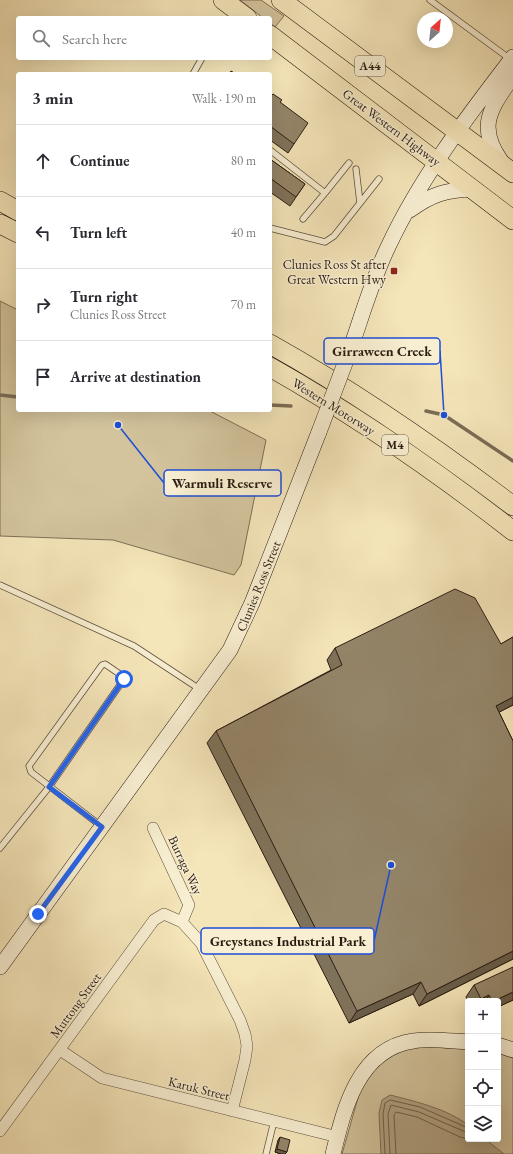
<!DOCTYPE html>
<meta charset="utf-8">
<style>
:root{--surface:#fff;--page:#f7f7f7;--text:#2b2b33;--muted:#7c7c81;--line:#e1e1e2}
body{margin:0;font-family:"EB Garamond",serif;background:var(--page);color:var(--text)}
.controls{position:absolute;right:12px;bottom:12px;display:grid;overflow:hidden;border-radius:4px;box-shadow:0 4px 16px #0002}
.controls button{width:36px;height:36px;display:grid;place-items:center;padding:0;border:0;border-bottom:1px solid var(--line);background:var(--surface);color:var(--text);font:20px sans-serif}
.compass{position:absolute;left:417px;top:12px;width:36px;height:36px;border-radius:50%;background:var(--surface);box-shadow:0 4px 16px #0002;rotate:27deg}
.stop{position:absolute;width:12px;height:12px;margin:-9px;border:3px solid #2563eb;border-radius:50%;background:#fff}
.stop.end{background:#2563eb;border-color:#fff;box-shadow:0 1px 4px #0008}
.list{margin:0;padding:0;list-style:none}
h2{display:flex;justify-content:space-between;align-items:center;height:52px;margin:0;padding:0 16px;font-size:17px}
h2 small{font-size:13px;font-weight:400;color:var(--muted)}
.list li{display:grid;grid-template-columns:26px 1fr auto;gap:12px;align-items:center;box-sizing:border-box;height:72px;padding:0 16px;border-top:1px solid var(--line)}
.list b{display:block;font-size:15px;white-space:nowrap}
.list p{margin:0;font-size:13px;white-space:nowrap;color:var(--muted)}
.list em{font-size:13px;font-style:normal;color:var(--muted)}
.icon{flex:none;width:22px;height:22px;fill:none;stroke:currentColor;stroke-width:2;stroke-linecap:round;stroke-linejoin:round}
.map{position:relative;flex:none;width:513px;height:1154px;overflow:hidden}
.search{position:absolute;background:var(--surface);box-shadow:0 4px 16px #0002;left:16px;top:16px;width:256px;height:44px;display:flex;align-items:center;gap:10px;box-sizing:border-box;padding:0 14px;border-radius:4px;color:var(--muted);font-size:15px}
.panel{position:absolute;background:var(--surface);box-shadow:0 4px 16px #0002;left:16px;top:72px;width:256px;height:340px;border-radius:4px}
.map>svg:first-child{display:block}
.green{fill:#d3c49d;stroke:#7f7058}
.water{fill:#b0a181;stroke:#7b6c55}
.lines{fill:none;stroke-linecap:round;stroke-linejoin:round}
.shore{stroke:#6e5e4a;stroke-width:1}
.stream{stroke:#7b6c55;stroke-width:3.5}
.lane-casing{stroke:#5e4e3c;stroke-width:7}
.street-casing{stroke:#5e4e3c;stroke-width:12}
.secondary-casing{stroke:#2b1c12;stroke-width:16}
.highway-casing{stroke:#2b1c12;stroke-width:20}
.lane{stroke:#f8efd2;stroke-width:5.5}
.street{stroke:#f8efd2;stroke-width:11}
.secondary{stroke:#f8efd2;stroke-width:15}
.highway{stroke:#f5e6ba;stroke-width:19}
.secondary-bridge-casing{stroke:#2b1c12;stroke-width:16;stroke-linecap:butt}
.secondary-bridge{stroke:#f8efd2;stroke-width:15}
.wall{fill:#7f725a;stroke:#2b1c12}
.shaded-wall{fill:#685d4a;stroke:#2b1c12}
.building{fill:#948569;stroke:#2b1c12}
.route{stroke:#2563eb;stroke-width:5}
.poi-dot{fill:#8f2418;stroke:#f8efd2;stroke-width:1.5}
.labels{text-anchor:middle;stroke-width:3;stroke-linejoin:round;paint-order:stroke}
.shield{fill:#f8efd2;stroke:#685b4c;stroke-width:1}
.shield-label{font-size:12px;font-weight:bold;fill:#2b1c12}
.street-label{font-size:13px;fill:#2b1c12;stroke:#f8efd2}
.poi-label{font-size:13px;fill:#2b1c12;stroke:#f8efd2;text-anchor:end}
.leader{fill:none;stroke:#1d4ed8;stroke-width:1.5}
.callout-dot{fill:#1d4ed8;stroke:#f8efd2;stroke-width:1.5}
.callout{fill:#f8efd2;stroke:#1d4ed8;stroke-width:1.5}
.callout-label{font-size:14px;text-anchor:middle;font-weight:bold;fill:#2b1c12}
</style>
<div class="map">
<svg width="513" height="1154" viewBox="0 0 513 1154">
<rect width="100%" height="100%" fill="#f5e6ba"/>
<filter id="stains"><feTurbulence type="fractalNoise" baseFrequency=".005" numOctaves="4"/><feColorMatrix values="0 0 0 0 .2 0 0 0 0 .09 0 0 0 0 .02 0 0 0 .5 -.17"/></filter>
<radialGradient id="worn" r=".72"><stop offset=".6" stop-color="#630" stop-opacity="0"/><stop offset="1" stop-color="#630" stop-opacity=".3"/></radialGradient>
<path class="green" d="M 240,0 L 261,0 L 284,16 L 275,27 L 270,23 L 270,18 L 263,18 Z
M 0,301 L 18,310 L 18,410 L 208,410 L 266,440 L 241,565 L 234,575 L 113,540 L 0,536 Z
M 431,1047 L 468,1049 L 468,1139 L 498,1139 L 498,1053 L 513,1058 L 513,1154 L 342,1154 L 360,1091 L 372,1071 L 394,1054 L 411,1048 Z"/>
<path class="water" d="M 390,1095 C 414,1101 448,1109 468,1125 L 468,1139 L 485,1139 L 504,1154 L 381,1154 L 379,1113 L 382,1100 Z"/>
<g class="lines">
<path class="shore" d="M 385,1154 L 383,1114 L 385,1103 L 390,1100 L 420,1107 L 468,1128
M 390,1154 L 388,1114 L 391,1105 L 419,1112 L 468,1133
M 396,1154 L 394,1115 L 396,1112 L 417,1117 L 460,1137 L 468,1139"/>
<path class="stream" d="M 0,395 L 18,397
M 270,405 L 291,406
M 426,411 L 444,415 L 513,461"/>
<defs>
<path id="lane" d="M 430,0 L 510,59
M 193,74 L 202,58
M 270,150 L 325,193 L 349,163
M 356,169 L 360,203
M 303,219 L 325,193
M 270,228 L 325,242 L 334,236 L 379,179
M 0,585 L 134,646 L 201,690
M 0,848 L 49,787 L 124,679 L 124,677 L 105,664 L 102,665 L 29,766 L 31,772 L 101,826
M 266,1154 L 274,1121"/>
<path id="street" d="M 153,828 L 189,905 L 182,922 L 201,943 L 240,1020 L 245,1034 L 247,1046 L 245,1060 L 232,1111
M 60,1050 L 102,1078 L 338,1137
M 0,1131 L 154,920 L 164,914 L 182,922"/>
<path id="secondary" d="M 501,161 C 476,126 491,108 513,76
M 410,210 C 432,194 446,190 473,189
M 350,350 C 362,316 372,280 388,247 C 420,178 467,117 513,57
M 0,967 L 230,650 L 252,603 L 319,432
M 498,1045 L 513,1050
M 333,1154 C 344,1109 358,1049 413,1041 C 430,1038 450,1041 468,1042"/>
<path id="highway" d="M 223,0 L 247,18
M 281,0 L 513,173
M 270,35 L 513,220
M 0,201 L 18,211
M 0,224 L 18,233
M 270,344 C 356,392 435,447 513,506
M 270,367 C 355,415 436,471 513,531"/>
</defs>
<use href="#lane" class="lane-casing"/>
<use href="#street" class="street-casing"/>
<use href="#secondary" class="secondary-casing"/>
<use href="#highway" class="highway-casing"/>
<use href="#lane" class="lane"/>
<use href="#street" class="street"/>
<use href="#secondary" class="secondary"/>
<use href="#highway" class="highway"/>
<defs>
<path id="secondary-bridge" d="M 319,432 L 350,350"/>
</defs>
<use href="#secondary-bridge" class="secondary-bridge-casing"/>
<use href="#secondary-bridge" class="secondary-bridge"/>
</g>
<path class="wall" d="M 270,94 L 280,102 L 294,144 L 288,153 L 270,140 Z
M 270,159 L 305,184 L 290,206 L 270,192 Z
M 513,637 L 513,705 L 499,712 L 513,741 L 513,959 L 419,1006 L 413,994 L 349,1023 L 207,743 L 216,731 L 331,670 L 327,660 L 335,648 L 501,644 Z
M 474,985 L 513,1000 L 498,1007 L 498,1001 L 468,1001 L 468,1002 L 466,997 Z
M 280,1137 L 281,1154 L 275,1152 L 278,1140 Z"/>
<path class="shaded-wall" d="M 513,697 L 513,705 L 488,718 L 496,706 Z
M 513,951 L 513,959 L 419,1006 L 427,994 Z
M 421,982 L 413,994 L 349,1023 L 357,1011 Z
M 513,992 L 513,1000 L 498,1007 L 498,1001 L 494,1001 Z
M 489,995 L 486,1001 L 480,1001 L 481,999 Z
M 277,1149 L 287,1152 L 285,1154 L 281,1154 L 275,1152 Z"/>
<path class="building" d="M 231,71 L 236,74 L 229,74 Z
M 270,94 L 272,95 L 273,94 L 282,100 L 280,102 L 308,123 L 294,144 L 270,126 L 270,127 Z
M 270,159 L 305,184 L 296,197 L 270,178 Z
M 455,589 L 475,598 L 501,644 L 513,637 L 513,697 L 496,706 L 513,741 L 513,951 L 427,994 L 421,982 L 357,1011 L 216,731 L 342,665 L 335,648 Z
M 513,967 L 513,992 L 494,1001 L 492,1001 L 489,995 L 481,999 L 474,985 Z
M 280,1137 L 290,1140 L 287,1152 L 277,1149 Z"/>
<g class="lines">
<path class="route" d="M 38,914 L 102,827 L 49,787 L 124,679"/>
</g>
<rect class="poi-dot" x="390" y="267" width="8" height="8" rx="2"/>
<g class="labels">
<g class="shield">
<rect x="355" y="56" width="30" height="20" rx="3"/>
<rect x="382" y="435" width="26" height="20" rx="3"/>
</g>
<g class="shield-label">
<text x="370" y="70">A44</text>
<text x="395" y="449">M4</text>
</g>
<g class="street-label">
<text transform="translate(392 127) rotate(37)" y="5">Great Western Highway</text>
<text transform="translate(334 406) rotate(32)" y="5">Western Motorway</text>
<text transform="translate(258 586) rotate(-68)" y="5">Clunies Ross Street</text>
<text transform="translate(186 865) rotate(65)" y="5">Burraga Way</text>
<text transform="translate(75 1005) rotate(-54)" y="5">Muttong Street</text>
<text transform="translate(199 1088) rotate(14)" y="5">Karuk Street</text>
</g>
<g class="poi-label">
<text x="386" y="269">Clunies Ross St after<tspan x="386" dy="15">Great Western Hwy</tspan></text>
</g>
</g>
<path class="leader" d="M444 415L440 351M118 425L164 483M391 865L374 941"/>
<g class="callout-dot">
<circle cx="444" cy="415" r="4"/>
<circle cx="118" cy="425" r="4"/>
<circle cx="391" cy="865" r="4"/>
</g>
<g class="callout">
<rect x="324" y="338" width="116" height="26" rx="4"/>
<rect x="164" y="470" width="117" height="26" rx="4"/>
<rect x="201" y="928" width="173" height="26" rx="4"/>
</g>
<g class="callout-label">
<text x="382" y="356">Girraween Creek</text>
<text x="222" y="488">Warmuli Reserve</text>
<text x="288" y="946">Greystanes Industrial Park</text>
</g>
<rect width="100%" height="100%" filter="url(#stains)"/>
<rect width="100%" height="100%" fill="url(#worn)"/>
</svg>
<div class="controls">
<button>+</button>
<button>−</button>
<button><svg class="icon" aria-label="locate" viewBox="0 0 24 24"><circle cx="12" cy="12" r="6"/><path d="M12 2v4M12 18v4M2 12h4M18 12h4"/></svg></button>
<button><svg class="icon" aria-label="layers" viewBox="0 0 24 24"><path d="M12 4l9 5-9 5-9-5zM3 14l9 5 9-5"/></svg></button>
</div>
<svg class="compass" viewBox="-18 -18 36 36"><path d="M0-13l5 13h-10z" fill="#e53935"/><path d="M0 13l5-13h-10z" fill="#7c7c81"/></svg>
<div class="stop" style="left:124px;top:679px"></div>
<div class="stop end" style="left:38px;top:914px"></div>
<div class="search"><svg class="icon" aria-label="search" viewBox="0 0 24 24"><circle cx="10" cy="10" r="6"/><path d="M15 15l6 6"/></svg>Search here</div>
<section class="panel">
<h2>3 min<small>Walk · 190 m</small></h2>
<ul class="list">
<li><svg class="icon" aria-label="ahead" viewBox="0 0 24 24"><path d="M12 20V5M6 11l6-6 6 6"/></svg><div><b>Continue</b></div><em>80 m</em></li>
<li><svg class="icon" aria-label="left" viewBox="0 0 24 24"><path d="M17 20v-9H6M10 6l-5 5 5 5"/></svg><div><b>Turn left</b></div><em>40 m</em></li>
<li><svg class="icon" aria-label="right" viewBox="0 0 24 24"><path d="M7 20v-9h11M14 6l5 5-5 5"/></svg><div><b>Turn right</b><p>Clunies Ross Street</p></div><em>70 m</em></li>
<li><svg class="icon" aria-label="arrive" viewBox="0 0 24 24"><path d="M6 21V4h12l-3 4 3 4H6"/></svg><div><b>Arrive at destination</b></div></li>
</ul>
</section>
</div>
